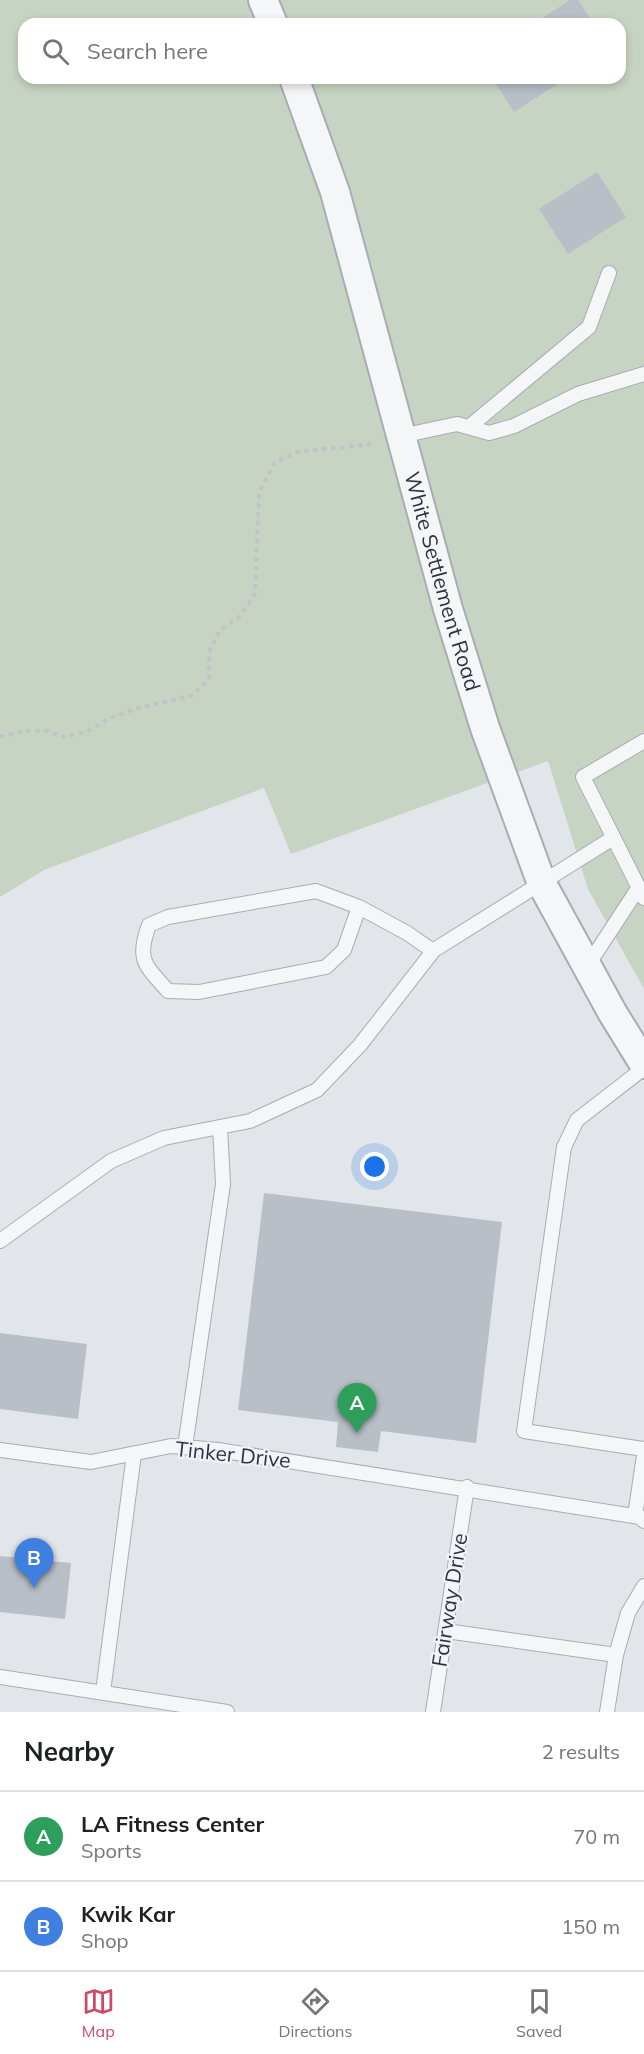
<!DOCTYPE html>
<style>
:root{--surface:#fff;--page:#f6f6f6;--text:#202124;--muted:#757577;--line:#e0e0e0;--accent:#cd4965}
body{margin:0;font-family:Mulish,sans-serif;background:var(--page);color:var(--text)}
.you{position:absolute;left:375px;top:1167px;width:21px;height:21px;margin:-15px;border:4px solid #fff;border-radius:50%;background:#1a73e8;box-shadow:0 0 0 9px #1a73e833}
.badge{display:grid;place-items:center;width:39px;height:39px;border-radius:50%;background:var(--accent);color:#fff;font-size:20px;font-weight:700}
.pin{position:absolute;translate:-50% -50px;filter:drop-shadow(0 2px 3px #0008)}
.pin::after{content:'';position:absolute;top:32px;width:21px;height:18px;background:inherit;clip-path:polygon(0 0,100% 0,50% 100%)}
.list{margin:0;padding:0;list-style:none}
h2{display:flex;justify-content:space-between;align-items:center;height:78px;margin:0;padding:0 24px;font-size:26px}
h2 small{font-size:20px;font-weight:400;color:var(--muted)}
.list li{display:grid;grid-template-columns:39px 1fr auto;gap:18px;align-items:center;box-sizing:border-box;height:90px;padding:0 24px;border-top:2px solid var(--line)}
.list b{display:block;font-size:22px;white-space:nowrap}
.list p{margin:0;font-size:20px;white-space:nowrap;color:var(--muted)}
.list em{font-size:20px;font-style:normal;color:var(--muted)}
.icon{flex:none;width:33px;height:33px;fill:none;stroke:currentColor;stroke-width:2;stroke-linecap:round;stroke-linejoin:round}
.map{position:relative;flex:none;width:644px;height:1712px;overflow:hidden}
.search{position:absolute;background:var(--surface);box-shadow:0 3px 9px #0003;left:18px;right:18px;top:18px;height:66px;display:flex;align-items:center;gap:15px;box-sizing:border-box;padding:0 21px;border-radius:18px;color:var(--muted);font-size:22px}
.sheet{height:258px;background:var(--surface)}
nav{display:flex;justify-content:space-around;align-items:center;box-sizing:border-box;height:84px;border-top:2px solid var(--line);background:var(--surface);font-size:16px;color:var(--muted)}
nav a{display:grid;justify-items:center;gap:3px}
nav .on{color:var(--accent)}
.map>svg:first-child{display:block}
.green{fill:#c8d4c3;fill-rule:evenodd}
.building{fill:#b9bfc7}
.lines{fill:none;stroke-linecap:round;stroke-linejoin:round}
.lane-casing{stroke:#a7adb4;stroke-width:16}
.street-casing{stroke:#a7adb4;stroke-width:32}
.path{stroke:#c0c4c9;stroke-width:4;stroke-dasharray:4.5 4.5;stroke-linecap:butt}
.lane{stroke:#f5f6f8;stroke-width:14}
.street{stroke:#f5f6f8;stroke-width:28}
.labels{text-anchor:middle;stroke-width:4.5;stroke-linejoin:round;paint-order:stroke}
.street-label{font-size:21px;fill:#2a3442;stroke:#f1f4f7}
</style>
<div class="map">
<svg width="644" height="1712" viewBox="0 0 644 1712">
<rect width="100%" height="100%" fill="#e2e6ea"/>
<path class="green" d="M 0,0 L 644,0 L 644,989 L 588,889 L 548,761 L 291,854 L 264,788 L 44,870 L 0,897 ZM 24,24 L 620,24 L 620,78 L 24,78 Z"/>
<path class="building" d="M 570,0 L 578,0 L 594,24 L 533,24 Z
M 492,78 L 567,78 L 514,112 Z
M 597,172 L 626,217 L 568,254 L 539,209 Z
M 264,1193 L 502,1222 L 476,1443 L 381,1431 L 378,1452 L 336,1447 L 338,1422 L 238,1410 Z
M 0,1333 L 87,1344 L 78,1419 L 0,1409 Z
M 0,1556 L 71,1563 L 65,1619 L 0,1612 Z"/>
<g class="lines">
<defs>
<path id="lane" d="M 469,427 L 589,327 L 609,273
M 401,436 L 457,424 L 489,433 L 514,426 L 578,394 L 644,374
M 644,741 L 583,777 L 644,898
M 359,907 L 344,950 L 326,967 L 199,992 L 168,991 C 145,965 136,960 149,925 L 168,917 L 316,891 L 359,907 L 407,933 L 433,951
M 588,965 L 639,887
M 644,1068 L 577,1120 L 564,1147 L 524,1431 L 644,1449
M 0,1241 L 111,1161 L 164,1138 L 250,1121 L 317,1090 L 360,1045 L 434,950 L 613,838
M 185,1447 L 223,1184 L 220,1127
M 0,1450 L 91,1462 L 171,1446 L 218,1450 L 640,1517 L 644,1521
M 635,1516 L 644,1455
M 446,1631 L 616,1655 L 607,1712
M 616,1655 L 628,1613 L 644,1586
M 0,1677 L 227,1712
M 103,1692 L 134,1454
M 433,1712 L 467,1487"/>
<g id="street">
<path d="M 263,0 L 273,24"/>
<path id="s1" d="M 294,78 L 335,192 L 448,609 L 485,728 L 542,884 L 612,1012 L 644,1064"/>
</g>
</defs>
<use href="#lane" class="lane-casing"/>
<use href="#street" class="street-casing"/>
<path class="path" d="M 0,737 L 23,731 L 46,731 L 64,737 L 86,732 L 110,718 L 135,709 L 193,695 L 209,679 L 209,652 L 220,630 L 240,616 L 255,594 L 259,493 L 274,463 L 297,452 L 372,444"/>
<use href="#lane" class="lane"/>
<use href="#street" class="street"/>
</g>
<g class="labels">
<g class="street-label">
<text dy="7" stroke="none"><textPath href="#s1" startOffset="525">White Settlement Road</textPath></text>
<text transform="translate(233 1455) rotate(6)" y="7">Tinker Drive</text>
<text transform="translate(450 1600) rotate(-81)" y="7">Fairway Drive</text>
</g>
</g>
</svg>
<div class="you"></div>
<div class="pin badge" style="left:357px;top:1433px;background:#2e9e5b">A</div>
<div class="pin badge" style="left:34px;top:1588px;background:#3f7fe0">B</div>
<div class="search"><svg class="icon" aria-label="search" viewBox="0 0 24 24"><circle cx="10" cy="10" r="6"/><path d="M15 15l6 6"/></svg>Search here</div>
</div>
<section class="sheet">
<h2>Nearby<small>2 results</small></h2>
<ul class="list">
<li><span class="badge" style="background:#2e9e5b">A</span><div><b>LA Fitness Center</b><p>Sports</p></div><em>70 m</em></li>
<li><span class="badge" style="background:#3f7fe0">B</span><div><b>Kwik Kar</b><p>Shop</p></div><em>150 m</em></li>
</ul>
</section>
<nav>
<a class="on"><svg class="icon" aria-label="map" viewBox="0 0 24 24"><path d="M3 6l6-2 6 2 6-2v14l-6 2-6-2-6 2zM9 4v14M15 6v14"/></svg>Map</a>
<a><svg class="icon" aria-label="directions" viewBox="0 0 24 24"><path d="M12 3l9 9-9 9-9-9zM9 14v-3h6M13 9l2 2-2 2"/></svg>Directions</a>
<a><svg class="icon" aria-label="saved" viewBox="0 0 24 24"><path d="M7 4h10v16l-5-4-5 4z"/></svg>Saved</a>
</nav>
